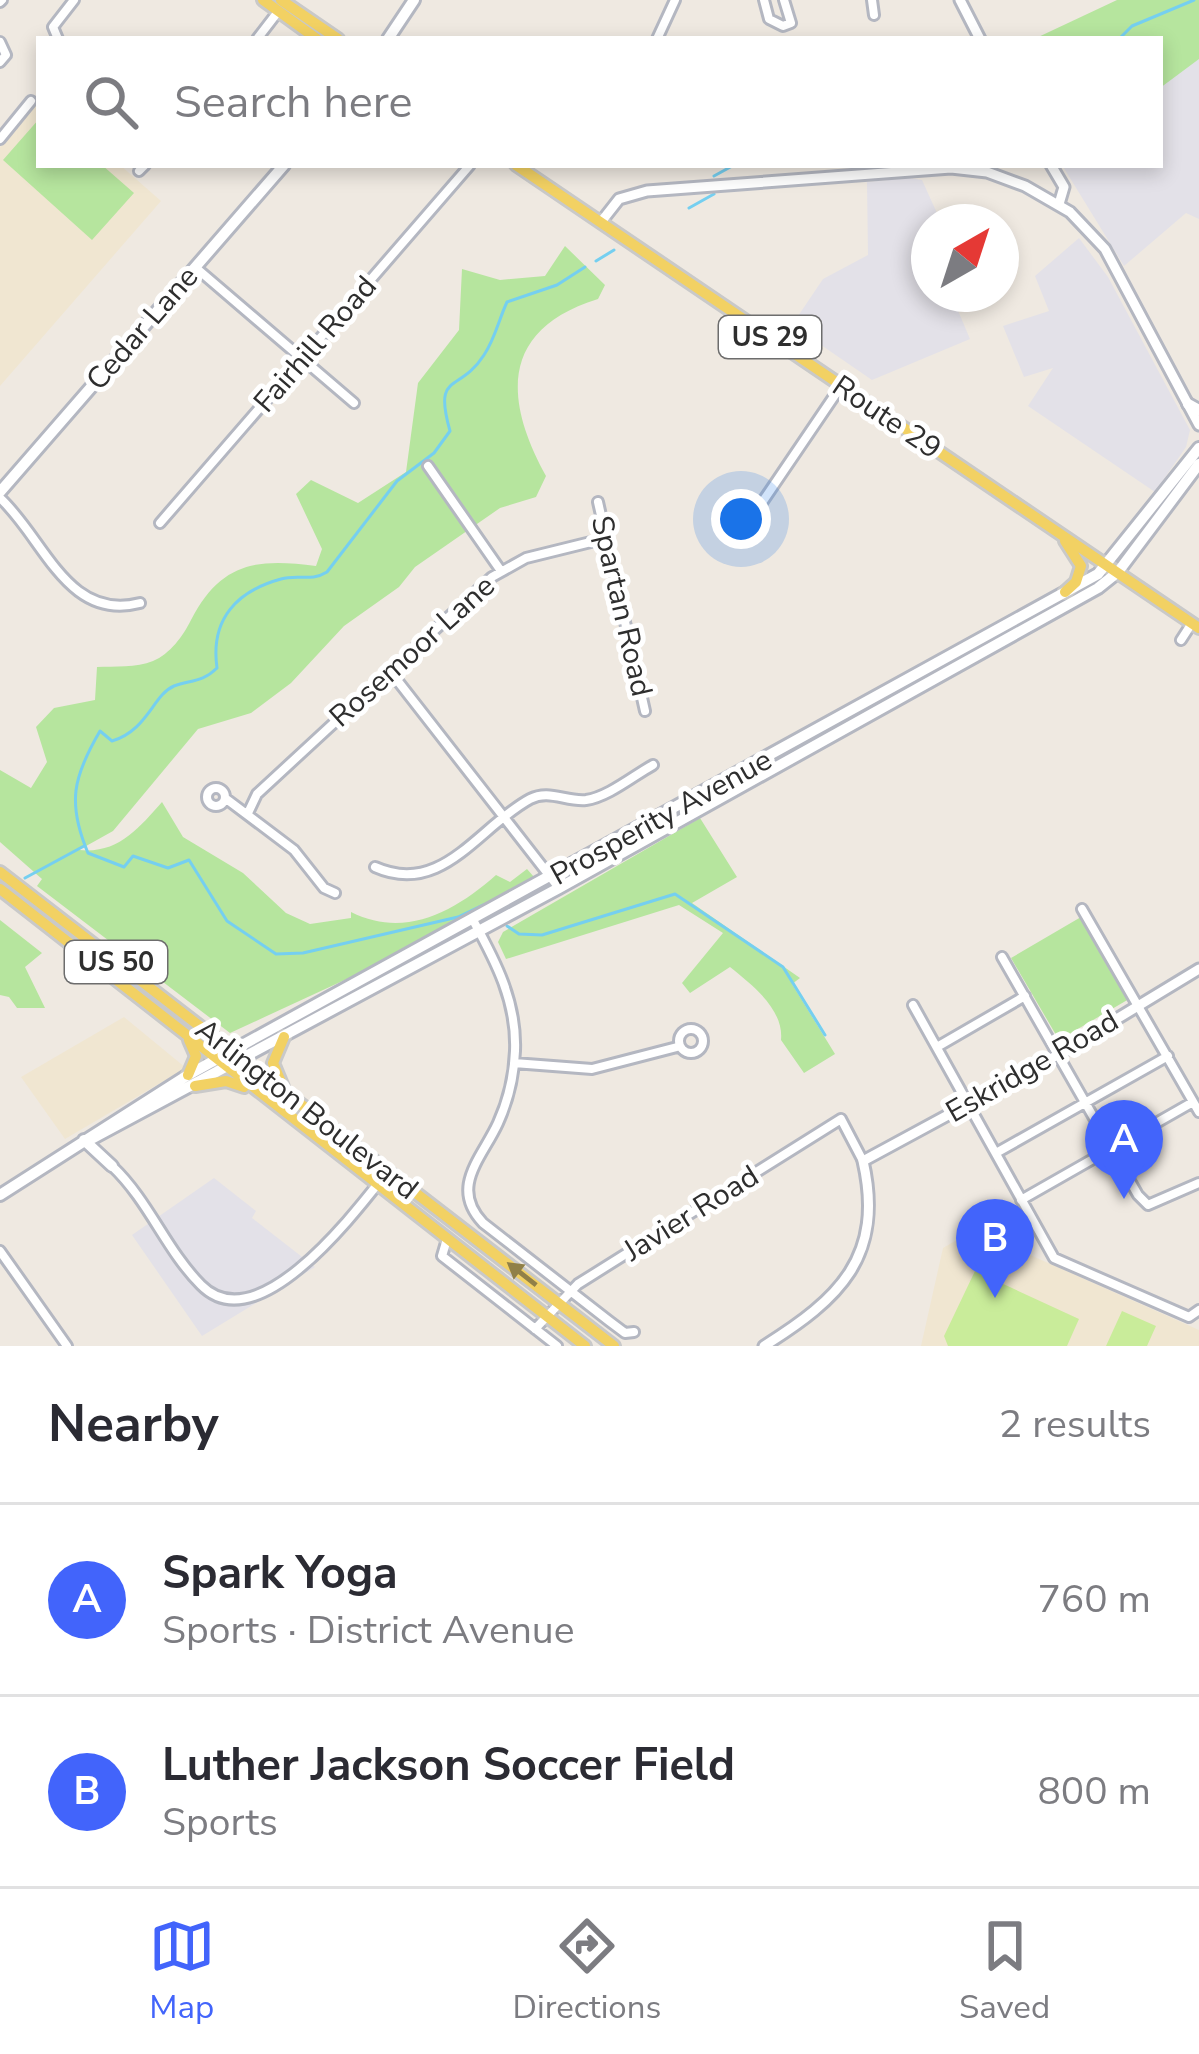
<!DOCTYPE html>
<meta charset="utf-8">
<style>
:root{--surface:#fff;--page:#f2f2f3;--text:#2b2b33;--muted:#7c7c81;--line:#e1e1e2;--accent:#4264fb}
body{margin:0;font-family:"Nunito Sans",sans-serif;background:var(--page);color:var(--text)}
.compass{position:absolute;left:911px;top:204px;width:108px;height:108px;border-radius:50%;background:var(--surface);box-shadow:0 6px 18px #0003;rotate:39deg}
.you{position:absolute;left:741px;top:519px;width:42px;height:42px;margin:-30px;border:9px solid #fff;border-radius:50%;background:#1a73e8;box-shadow:0 0 0 18px #1a73e833}
.badge{display:grid;place-items:center;width:78px;height:78px;border-radius:50%;background:var(--accent);color:#fff;font-size:39px;font-weight:700}
.pin{position:absolute;translate:-50% -99px;filter:drop-shadow(0 3px 6px #0008)}
.pin::after{content:'';position:absolute;top:63px;width:42px;height:36px;background:inherit;clip-path:polygon(0 0,100% 0,50% 100%)}
.list{margin:0;padding:0;list-style:none}
h2{display:flex;justify-content:space-between;align-items:center;height:156px;margin:0;padding:0 48px;font-size:51px}
h2 small{font-size:39px;font-weight:400;color:var(--muted)}
.list li{display:grid;grid-template-columns:78px 1fr auto;gap:36px;align-items:center;box-sizing:border-box;height:192px;padding:0 48px;border-top:3px solid var(--line)}
.list b{display:block;font-size:45px;white-space:nowrap}
.list p{margin:0;font-size:39px;white-space:nowrap;color:var(--muted)}
.list em{font-size:39px;font-style:normal;color:var(--muted)}
.icon{flex:none;width:66px;height:66px;fill:none;stroke:currentColor;stroke-width:2;stroke-linecap:round;stroke-linejoin:round}
.map{position:relative;flex:none;width:1199px;height:1346px;overflow:hidden}
.search{position:absolute;background:var(--surface);box-shadow:0 6px 18px #0003;left:36px;right:36px;top:36px;height:132px;display:flex;align-items:center;gap:30px;box-sizing:border-box;padding:0 42px;border-radius:0px;color:var(--muted);font-size:45px}
.sheet{height:540px;background:var(--surface)}
nav{display:flex;justify-content:space-around;align-items:center;box-sizing:border-box;height:168px;border-top:3px solid var(--line);background:var(--surface);font-size:33px;color:var(--muted)}
nav a{display:grid;justify-items:center;gap:6px}
nav .on{color:var(--accent)}
.map>svg:first-child{display:block}
.industrial{fill:#e3e1e8}
.education{fill:#f0e6d1}
.green{fill:#b6e59e}
.pitch{fill:#c9ec9a}
.lines{fill:none;stroke-linecap:round;stroke-linejoin:round}
.stream{stroke:#75cff0;stroke-width:3}
.minor-casing{stroke:#b4b7c1;stroke-width:14}
.tertiary-casing{stroke:#b4b7c1;stroke-width:15}
.secondary-casing{stroke:#b4b7c1;stroke-width:16}
.primary-casing{stroke:#c9c9c9;stroke-width:16}
.minor{stroke:#fff;stroke-width:8}
.tertiary{stroke:#fff;stroke-width:9}
.secondary{stroke:#fff;stroke-width:10}
.primary{stroke:#f2d163;stroke-width:10}
.oneway{fill:#908048}
.labels{text-anchor:middle;stroke-width:10;stroke-linejoin:round;paint-order:stroke}
.shield{fill:#fff;stroke:#6d6d6d;stroke-width:3}
.shield-label{font-size:27px;font-weight:bold;fill:#2e2e2e}
.street-label{font-size:30px;fill:#2e2e2e;stroke:#fff}
</style>
<div class="map">
<svg width="1199" height="1346" viewBox="0 0 1199 1346">
<rect width="100%" height="100%" fill="#efe9e1"/>
<path class="industrial" d="M 1199,50 L 1199,219 L 1186,213 L 1124,266 L 1062,165 L 1160,165 L 1160,80 Z
M 909,178 L 922,180 L 941,222 L 929,222 L 929,294 L 951,294 L 970,339 L 872,380 L 792,325 L 823,279 L 868,255 L 867,182 Z
M 1079,238 L 1108,277 L 1190,430 L 1186,447 L 1155,492 L 1028,406 L 1053,368 L 1024,377 L 1003,326 L 1049,311 L 1035,276 Z
M 214,1178 L 256,1211 L 252,1218 L 315,1267 L 202,1336 L 132,1235 Z"/>
<path class="education" d="M 39,100 L 39,165 L 120,165 L 161,201 L 0,386 L 0,147 Z
M 124,1017 L 186,1068 L 65,1139 L 21,1077 Z
M 974,1230 L 1199,1330 L 1199,1346 L 921,1346 L 943,1248 Z"/>
<path class="green" d="M 1117,0 L 1199,0 L 1199,59 L 1160,88 L 1160,39 L 1034,39 Z
M 39,119 L 39,165 L 102,165 L 134,193 L 92,240 L 3,160 Z
M 565,246 L 605,285 L 598,299 C 501,329 503,398 546,476 L 536,497 L 500,508 L 415,567 L 399,587 L 344,626 L 291,683 L 251,713 L 198,729 L 113,831 L 79,850 C 118,854 138,829 162,802 L 183,837 L 243,873 L 286,913 L 310,924 L 351,918 L 351,912 C 405,939 454,912 496,875 L 510,882 L 527,869 L 534,877 L 362,972 L 230,1033 L 37,886 L 42,879 L 0,842 L 0,770 L 31,788 L 47,762 L 36,727 L 54,708 L 95,700 L 97,667 C 115,666 136,668 153,661 C 170,654 183,636 191,620 C 221,562 257,558 316,566 L 322,549 L 296,494 L 311,480 L 358,503 L 406,472 L 418,383 L 459,330 L 462,269 L 500,280 L 545,276 Z
M 700,818 L 737,877 L 692,903 L 800,978 L 792,984 L 835,1054 L 804,1073 L 781,1040 C 784,1009 752,985 730,967 L 690,993 L 682,983 L 723,933 L 679,905 L 506,959 L 498,942 L 503,932 Z
M 1081,917 L 1129,999 L 1059,1040 L 1011,958 Z
M 0,920 L 42,953 L 25,967 L 45,1008 L 17,1008 L 9,997 L 0,995 Z"/>
<path class="pitch" d="M 975,1271 L 1079,1319 L 1067,1346 L 948,1346 L 944,1336 Z
M 1122,1311 L 1156,1326 L 1147,1346 L 1106,1346 Z"/>
<g class="lines">
<path class="stream" d="M 1119,39 L 1132,26 L 1194,0
M 714,176 L 734,165
M 689,208 L 714,194
M 596,261 L 614,250
M 25,878 L 84,846
M 483,905 L 458,917 L 303,953 L 276,954 L 227,921 L 189,860 L 168,868 L 133,856 L 124,867 L 88,853 C 67,803 73,777 100,731 L 112,741 C 148,730 153,695 174,686 C 191,680 203,682 217,668 C 210,619 237,591 281,579 C 298,574 311,582 327,572 L 397,481 L 434,453 L 450,431 C 433,371 459,394 484,355 C 495,339 499,319 507,302 L 557,285 L 585,267
M 507,926 L 519,934 L 542,935 L 675,894 L 783,967 L 825,1035"/>
<defs>
<path id="minor" d="M 764,0 L 769,19 L 783,26 L 791,23 L 784,0
M 872,0 L 874,15
M 0,2 L 2,0
M 58,39 L 53,27 L 74,0
M 257,39 L 277,13
M 657,39 L 675,0
M 0,42 L 6,55 L 0,62
M 0,139 L 31,101
M 139,171 L 145,165
M 195,267 L 354,403
M 428,466 L 501,571
M 0,498 C 44,538 67,622 140,603
M 598,502 L 645,711
M 160,523 L 470,165
M 742,532 L 841,386
M 1181,640 L 1192,623
M 390,671 L 559,888
M207 797a9 9 0 1 1 18 0a9 9 0 1 1-18 0Z
M 225,798 L 294,850 L 324,888 L 335,893
M 248,813 L 257,794 L 492,577 L 526,558 L 607,538
M 375,867 C 442,897 478,827 530,799 C 549,789 566,802 586,800 C 608,797 633,776 653,765
M 1082,909 L 1199,1112
M 473,920 C 496,962 517,1002 515,1051 C 514,1076 508,1101 498,1123 C 482,1158 449,1187 483,1223 L 609,1321 L 625,1333 L 634,1332
M 1002,957 L 1138,1195 L 1148,1205 L 1199,1183
M 913,1005 L 1054,1258 L 1189,1317 L 1199,1310
M679 1041a12 12 0 1 1 24 0a12 12 0 1 1-24 0Z
M 937,1047 L 1025,996
M 514,1063 L 592,1069 L 677,1047
M 996,1153 L 1168,1056
M 112,1166 C 149,1201 166,1250 201,1285 C 258,1343 357,1210 388,1171
M 1021,1200 L 1193,1102
M 447,1239 L 442,1256 L 557,1346
M 0,1251 L 67,1346
M 535,1329 L 578,1284 L 841,1119 L 863,1161"/>
<path id="tertiary" d="M 960,0 L 980,39
M 1051,165 L 1064,187 L 1059,204
M 601,222 L 619,199 L 647,191 L 951,168 L 987,172 L 1025,186 L 1070,212 L 1105,249 L 1199,425
M 764,1346 C 839,1299 885,1257 863,1161 L 1044,1063 L 1199,969"/>
<path id="secondary" d="M 388,39 L 414,0
M 1188,404 L 1199,410
M 0,492 L 284,165
M 93,1138 L 559,888 L 1098,588 L 1118,572 L 1199,464
M 84,1140 L 112,1166
M 0,1195 L 188,1075 L 1098,574 L 1199,448"/>
<path id="primary" d="M 263,0 L 317,39
M 281,0 L 338,39
M 516,165 L 1199,628
M 1065,592 L 1076,582 L 1081,566 L 1065,541
M 0,872 L 614,1346
M 0,889 L 585,1346
M 188,1075 L 196,1056 L 189,1040
M 195,1086 L 226,1081 L 244,1087
M 283,1087 L 273,1063 L 284,1037"/>
</defs>
<use href="#minor" class="minor-casing"/>
<use href="#tertiary" class="tertiary-casing"/>
<use href="#secondary" class="secondary-casing"/>
<use href="#primary" class="primary-casing"/>
<use href="#minor" class="minor"/>
<use href="#tertiary" class="tertiary"/>
<use href="#secondary" class="secondary"/>
<use href="#primary" class="primary"/>
</g>
<defs><path id="oneway-solid" d="M-6-.8H1V-3.2L6.5 0L1 3.2V.8H-6Z" transform="scale(3)"/></defs>
<use class="oneway" href="#oneway-solid" transform="translate(522 1274) rotate(-142)"/>
<g class="labels">
<g class="shield">
<rect x="719" y="316" width="102" height="42" rx="9"/>
<rect x="65" y="941" width="102" height="42" rx="9"/>
</g>
<g class="shield-label">
<text x="770" y="346">US 29</text>
<text x="116" y="971">US 50</text>
</g>
<g class="street-label">
<text transform="translate(142 328) rotate(-49)" y="10">Cedar Lane</text>
<text transform="translate(315 344) rotate(-49)" y="10">Fairhill Road</text>
<text transform="translate(887 417) rotate(34)" y="10">Route 29</text>
<text transform="translate(622 606) rotate(77)" y="10">Spartan Road</text>
<text transform="translate(412 651) rotate(-42)" y="10">Rosemoor Lane</text>
<text transform="translate(661 817) rotate(-29)" y="10">Prosperity Avenue</text>
<text transform="translate(1032 1066) rotate(-30)" y="10">Eskridge Road</text>
<text transform="translate(307 1109) rotate(38)" y="10">Arlington Boulevard</text>
<text transform="translate(691 1213) rotate(-32)" y="10">Javier Road</text>
</g>
</g>
</svg>
<svg class="compass" viewBox="-18 -18 36 36"><path d="M0-13l5 13h-10z" fill="#e53935"/><path d="M0 13l5-13h-10z" fill="#7c7c81"/></svg>
<div class="you"></div>
<div class="pin badge" style="left:1124px;top:1199px">A</div>
<div class="pin badge" style="left:995px;top:1298px">B</div>
<div class="search"><svg class="icon" aria-label="search" viewBox="0 0 24 24"><circle cx="10" cy="10" r="6"/><path d="M15 15l6 6"/></svg>Search here</div>
</div>
<section class="sheet">
<h2>Nearby<small>2 results</small></h2>
<ul class="list">
<li><span class="badge">A</span><div><b>Spark Yoga</b><p>Sports · District Avenue</p></div><em>760 m</em></li>
<li><span class="badge">B</span><div><b>Luther Jackson Soccer Field</b><p>Sports</p></div><em>800 m</em></li>
</ul>
</section>
<nav>
<a class="on"><svg class="icon" aria-label="map" viewBox="0 0 24 24"><path d="M3 6l6-2 6 2 6-2v14l-6 2-6-2-6 2zM9 4v14M15 6v14"/></svg>Map</a>
<a><svg class="icon" aria-label="directions" viewBox="0 0 24 24"><path d="M12 3l9 9-9 9-9-9zM9 14v-3h6M13 9l2 2-2 2"/></svg>Directions</a>
<a><svg class="icon" aria-label="saved" viewBox="0 0 24 24"><path d="M7 4h10v16l-5-4-5 4z"/></svg>Saved</a>
</nav>
